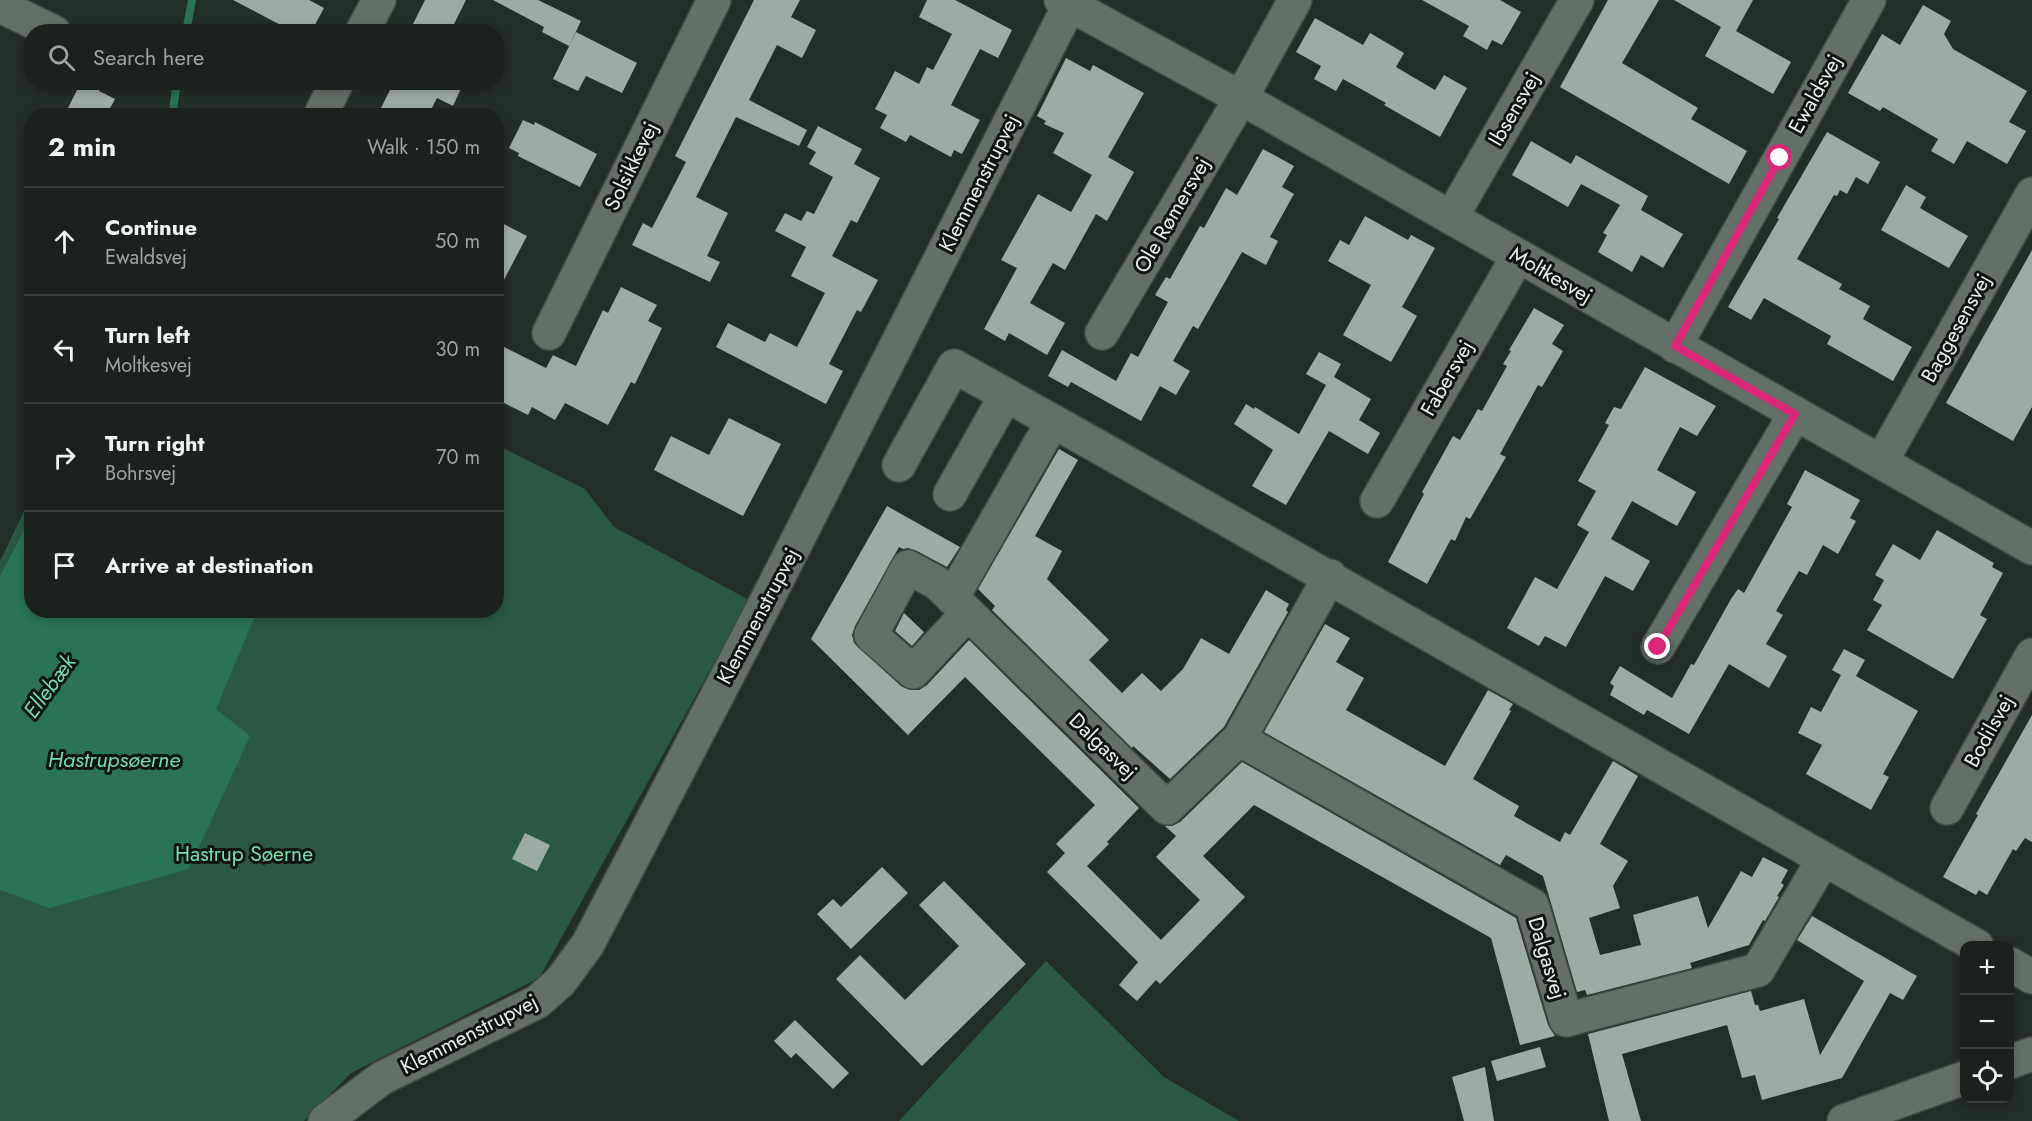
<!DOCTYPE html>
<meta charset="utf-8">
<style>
:root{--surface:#1a221e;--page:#232a27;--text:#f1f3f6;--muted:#9fa4a4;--line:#383f3c}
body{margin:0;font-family:Jost,sans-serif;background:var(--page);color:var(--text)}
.controls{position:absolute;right:18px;bottom:18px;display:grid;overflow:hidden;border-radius:12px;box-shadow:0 3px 9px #0003}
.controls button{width:54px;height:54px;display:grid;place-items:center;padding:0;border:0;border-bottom:2px solid var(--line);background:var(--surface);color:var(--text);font:30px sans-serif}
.stop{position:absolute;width:18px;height:18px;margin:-14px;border:4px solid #db2777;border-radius:50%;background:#fff}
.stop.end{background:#db2777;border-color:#fff;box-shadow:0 2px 6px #0008}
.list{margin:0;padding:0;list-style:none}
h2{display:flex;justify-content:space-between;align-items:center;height:78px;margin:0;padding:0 24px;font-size:26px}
h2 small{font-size:20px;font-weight:400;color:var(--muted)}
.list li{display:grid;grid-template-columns:39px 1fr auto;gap:18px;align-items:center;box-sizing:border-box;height:108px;padding:0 24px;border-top:2px solid var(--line)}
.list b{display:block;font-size:22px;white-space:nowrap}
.list p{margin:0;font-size:20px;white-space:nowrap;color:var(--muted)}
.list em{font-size:20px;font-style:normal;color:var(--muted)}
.icon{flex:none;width:33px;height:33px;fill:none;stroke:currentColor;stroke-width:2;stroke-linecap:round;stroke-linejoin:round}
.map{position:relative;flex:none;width:2032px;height:1121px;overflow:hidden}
.search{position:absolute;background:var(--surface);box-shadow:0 3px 9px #0003;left:24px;top:24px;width:480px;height:66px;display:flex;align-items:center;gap:15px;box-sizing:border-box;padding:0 21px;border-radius:24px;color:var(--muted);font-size:22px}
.panel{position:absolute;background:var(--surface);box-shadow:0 3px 9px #0003;left:24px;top:108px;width:480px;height:510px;border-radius:24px}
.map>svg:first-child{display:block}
.green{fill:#2a5844}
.water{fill:#2a7355}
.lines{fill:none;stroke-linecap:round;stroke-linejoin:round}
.stream{stroke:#2a7355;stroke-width:8}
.building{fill:#9caca4}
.minor-casing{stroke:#404a46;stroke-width:36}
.minor{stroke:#627068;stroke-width:33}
.route{stroke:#db2777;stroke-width:8}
.labels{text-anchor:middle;stroke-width:6;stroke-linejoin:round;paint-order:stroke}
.street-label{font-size:21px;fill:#e8f0ec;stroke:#0f1512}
.park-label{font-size:21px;fill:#79e0b2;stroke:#0f1512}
.water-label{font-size:22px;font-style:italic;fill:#74dbad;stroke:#0f1512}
</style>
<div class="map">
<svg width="2032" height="1121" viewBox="0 0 2032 1121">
<rect width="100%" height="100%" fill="#222e28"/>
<path class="green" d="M 497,445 L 585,489 L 614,527 L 749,600 L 539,978 L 351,1073 L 304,1121 L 0,1121 L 0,561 L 31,497 L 32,610 L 496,610 Z
M 1046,961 L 1164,1077 L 1239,1121 L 899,1121 Z"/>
<path class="water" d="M 31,517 L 32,610 L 257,611 L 216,709 L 250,736 L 189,869 L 49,908 L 0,890 L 0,576 Z"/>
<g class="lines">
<path class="stream" d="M 186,32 L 192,0
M 172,116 L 177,82"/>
</g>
<path class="building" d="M 233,0 L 309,0 L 324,8 L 311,32 L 294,32 Z
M 425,0 L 466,0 L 450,32 L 409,32 Z
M 493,0 L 538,0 L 581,21 L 569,46 L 542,32 L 544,27 Z
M 754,0 L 800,0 L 791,17 L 816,30 L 802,58 L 777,45 L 749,100 L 807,130 L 799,146 L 736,117 L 696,197 L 728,213 L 707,256 L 720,262 L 710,282 L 632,245 L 643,223 L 652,228 L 686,162 L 675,156 Z
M 927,0 L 955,0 L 1012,30 L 998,58 L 980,49 L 951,105 L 980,120 L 962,154 L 954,150 L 951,157 L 910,135 L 906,142 L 880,128 L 887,115 L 875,109 L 895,71 L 919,84 L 927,67 L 933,70 L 952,34 L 919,17 Z
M 1422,0 L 1500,0 L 1521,12 L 1502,45 L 1492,40 L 1487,50 L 1463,36 L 1469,26 Z
M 1608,0 L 1659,0 L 1622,63 L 1698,108 L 1691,119 L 1747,151 L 1729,184 L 1560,87 Z
M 1674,0 L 1753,0 L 1736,31 L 1791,62 L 1773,94 L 1705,56 L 1721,27 Z
M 1923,5 L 1951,21 L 1944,34 L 1953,49 L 2027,91 L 2009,122 L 2026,131 L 2007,164 L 1967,141 L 1954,164 L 1931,151 L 1938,139 L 1883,107 L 1880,111 L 1848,93 L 1882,34 L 1900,45 Z
M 1315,18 L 1363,45 L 1370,33 L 1404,53 L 1396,67 L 1435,90 L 1444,75 L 1467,88 L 1440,137 L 1384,105 L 1386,103 L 1343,79 L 1336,91 L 1314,79 L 1321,66 L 1296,52 Z
M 576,32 L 637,63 L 622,93 L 586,76 L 578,91 L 553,79 Z
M 1066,58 L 1090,71 L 1093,65 L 1144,93 L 1108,157 L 1134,172 L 1107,221 L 1096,214 L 1065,270 L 1053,263 L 1030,303 L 1065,323 L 1047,355 L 1009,333 L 1005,341 L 984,329 L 1017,268 L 1001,260 L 1038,194 L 1071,212 L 1092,175 L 1053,153 L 1064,133 L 1044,124 L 1046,121 L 1037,116 Z
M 81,82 L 104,82 L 99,91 L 115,99 L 106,116 L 64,116 Z
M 394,82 L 464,82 L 453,106 L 437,98 L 428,116 L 377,116 Z
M 523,120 L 534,125 L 535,122 L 597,154 L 580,187 L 518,156 L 519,153 L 509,148 Z
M 818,126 L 862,149 L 854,164 L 880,178 L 857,223 L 851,220 L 832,256 L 878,280 L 861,312 L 857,310 L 829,364 L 843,371 L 826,404 L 716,347 L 728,323 L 765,342 L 770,333 L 797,347 L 825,293 L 791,276 L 806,247 L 775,231 L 785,213 L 801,221 L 807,211 L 814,214 L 833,177 L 809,164 L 816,152 L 807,147 Z
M 1827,132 L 1880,162 L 1868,184 L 1856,177 L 1847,194 L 1840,190 L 1837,196 L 1834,195 L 1797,259 L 1842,284 L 1839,289 L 1870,306 L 1863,319 L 1912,347 L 1893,381 L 1827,344 L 1831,336 L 1764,298 L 1751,320 L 1728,307 L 1779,219 L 1777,218 Z
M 1531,141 L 1571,164 L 1576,155 L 1648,196 L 1641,210 L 1683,234 L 1663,268 L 1641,255 L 1632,272 L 1598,252 L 1607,235 L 1603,233 L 1620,205 L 1581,184 L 1568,207 L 1512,175 Z
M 1263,149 L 1294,166 L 1282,187 L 1294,194 L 1270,237 L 1278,241 L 1266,265 L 1242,252 L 1198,329 L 1193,326 L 1173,361 L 1190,371 L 1176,395 L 1160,386 L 1141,421 L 1071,382 L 1068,387 L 1048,376 L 1062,350 L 1116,381 L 1131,353 L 1138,357 L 1168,302 L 1155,295 L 1166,277 L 1170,279 L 1200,226 L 1204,228 L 1226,188 L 1237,195 Z
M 1906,185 L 1926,197 L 1920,208 L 1968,236 L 1949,268 L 1881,230 Z
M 1365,216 L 1408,240 L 1411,235 L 1435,248 L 1402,307 L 1417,316 L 1391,362 L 1343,335 L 1371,285 L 1328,261 L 1340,240 L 1349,245 Z
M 496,220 L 527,236 L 496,295 Z
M 2032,250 L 2032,407 L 2013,441 L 1946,403 Z
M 621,287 L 657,305 L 648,321 L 662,328 L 635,384 L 631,382 L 608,425 L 565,403 L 555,420 L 532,407 L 528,415 L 496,399 L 496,343 L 546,368 L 553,355 L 576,366 L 603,310 L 608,313 Z
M 1534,308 L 1564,325 L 1552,344 L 1563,351 L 1542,387 L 1538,385 L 1500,454 L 1506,457 L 1470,519 L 1466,517 L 1455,541 L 1451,539 L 1427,584 L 1388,562 L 1424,494 L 1422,492 L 1453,436 L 1460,440 L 1478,409 L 1482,411 L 1507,366 L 1503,364 L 1511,351 L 1509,350 Z
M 1319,352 L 1341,364 L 1334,377 L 1371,399 L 1359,420 L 1380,433 L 1368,454 L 1329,431 L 1286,505 L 1252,486 L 1273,450 L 1234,424 L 1246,404 L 1254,409 L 1255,407 L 1299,434 L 1326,385 L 1306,374 Z
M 1645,367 L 1716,406 L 1697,436 L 1680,427 L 1657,470 L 1696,492 L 1677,526 L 1632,501 L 1611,539 L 1650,561 L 1633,591 L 1605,576 L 1566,647 L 1545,636 L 1539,646 L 1507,628 L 1535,577 L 1557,589 L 1589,532 L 1577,525 L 1596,491 L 1578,481 L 1609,425 L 1605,423 L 1614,407 L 1621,409 Z
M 729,418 L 781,444 L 743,516 L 654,470 L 671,436 L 709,455 Z
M 1059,449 L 1078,460 L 1035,536 L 1062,551 L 1047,579 L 1109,640 L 1089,660 L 1122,693 L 1142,673 L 1161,691 L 1183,669 L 1201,638 L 1229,654 L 1266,590 L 1289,604 L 1286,610 L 1288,612 L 1224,727 L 1170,779 L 1133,746 L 1132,748 L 992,610 L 995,606 L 978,589 Z
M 1805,470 L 1860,500 L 1850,518 L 1856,521 L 1838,554 L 1823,545 L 1807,575 L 1799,571 L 1776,611 L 1783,615 L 1766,644 L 1787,656 L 1769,688 L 1729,664 L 1689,734 L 1647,710 L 1644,715 L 1610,695 L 1614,686 L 1610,683 L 1620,666 L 1672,698 L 1691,664 L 1694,665 L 1731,599 L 1738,589 L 1744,593 L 1792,507 L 1787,504 Z
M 887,506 L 960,547 L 947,567 L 917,551 L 908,548 L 903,549 L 899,547 L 855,626 L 852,635 L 854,643 L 901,686 L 910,690 L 919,690 L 927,685 L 969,640 L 1139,808 L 1107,842 L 1109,844 L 1087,866 L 1161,940 L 1200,900 L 1156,857 L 1176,836 L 1165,826 L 1172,826 L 1180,822 L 1242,762 L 1516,918 L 1548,1025 L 1555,1036 L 1520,1045 L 1491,938 L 1254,805 L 1203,856 L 1245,897 L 1160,984 L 1156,980 L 1137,1001 L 1119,985 L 1138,962 L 1047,872 L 1065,853 L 1056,844 L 1095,805 L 965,677 L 908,735 L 811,639 Z
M 1937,530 L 1994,563 L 1992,567 L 2003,573 L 1980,615 L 1987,619 L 1953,679 L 1867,630 L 1882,605 L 1873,600 L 1884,580 L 1875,575 L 1893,544 L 1920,560 Z
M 904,613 L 924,632 L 912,646 L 895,631 Z
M 1325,624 L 1350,638 L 1336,662 L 1364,678 L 1346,710 L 1445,766 L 1488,690 L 1513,704 L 1509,710 L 1511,711 L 1473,779 L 1519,806 L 1514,816 L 1560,842 L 1565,832 L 1570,835 L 1613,761 L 1638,776 L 1600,844 L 1628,861 L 1613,886 L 1620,908 L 1589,918 L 1600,955 L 1641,945 L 1633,915 L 1698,896 L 1708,928 L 1741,871 L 1752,877 L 1763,857 L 1788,870 L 1781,883 L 1784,885 L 1777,896 L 1779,897 L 1765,921 L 1763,920 L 1749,945 L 1690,963 L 1692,968 L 1587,995 L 1585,990 L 1577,992 L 1543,876 L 1506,855 L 1500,865 L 1264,732 Z
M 1844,649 L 1865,660 L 1856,676 L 1918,711 L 1883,774 L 1889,777 L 1871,810 L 1806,774 L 1822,745 L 1798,733 L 1811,707 L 1821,712 L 1841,675 L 1832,670 Z
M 2032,715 L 2032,842 L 2025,838 L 2016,851 L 2013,849 L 1987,895 L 1979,890 L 1976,895 L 1943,877 L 1978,815 L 1976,814 Z
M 525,833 L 550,845 L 537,871 L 512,859 Z
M 882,867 L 908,893 L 851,949 L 817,914 L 833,899 L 841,907 Z
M 944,881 L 1026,964 L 922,1066 L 836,979 L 860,955 L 905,1000 L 959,946 L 919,905 Z
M 1812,916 L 1917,976 L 1903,1000 L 1890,993 L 1842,1078 L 1762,1100 L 1755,1075 L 1742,1078 L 1727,1025 L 1622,1054 L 1641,1121 L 1609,1121 L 1588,1034 L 1751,991 L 1755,1005 L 1758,1005 L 1760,1011 L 1804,999 L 1820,1055 L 1864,981 L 1797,940 Z
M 795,1020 L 849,1073 L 833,1089 L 796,1053 L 791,1058 L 774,1041 Z
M 1540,1047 L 1546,1067 L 1497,1081 L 1491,1061 Z
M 1485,1067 L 1494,1121 L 1464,1121 L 1452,1077 Z"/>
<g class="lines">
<defs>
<path id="minor" d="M 1061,0 L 1241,98 L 2032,548
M 0,6 L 54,32
M 362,32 L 379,0
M 320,116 L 337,82
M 1451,218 L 1577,0
M 549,333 L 714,0
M 1102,333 L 1241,98 L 1295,0
M 1675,346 L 1869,0
M 1881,462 L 2032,194
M 899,465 L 954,366 L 1006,395
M 950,494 L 1006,395 C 1331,576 1652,764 1977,946
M 1377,501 L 1518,256
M 1330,576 L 1239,739 L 1532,905 L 1566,1020 L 1758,970 L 1823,860
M 952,598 L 1053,421
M 968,613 L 937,583 L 908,567 L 871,635 L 913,672 L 968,613 L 1167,808 L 1239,739
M 1658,647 L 1795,414
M 1947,808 L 2032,655
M 2010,964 L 2032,977
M 2010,1062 L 2032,1054
M 325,1121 L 382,1078 L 537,1002 L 560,982 L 588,944 L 771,592 L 1072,0
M 1844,1121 L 1964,1078"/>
</defs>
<use href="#minor" class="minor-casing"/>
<use href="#minor" class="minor"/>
</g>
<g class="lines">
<path class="route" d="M 1658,647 L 1795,414 L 1675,346 L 1780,158"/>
</g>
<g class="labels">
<g class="street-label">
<text transform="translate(1815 94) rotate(-61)" y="7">Ewaldsvej</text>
<text transform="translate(1514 109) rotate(-60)" y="7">Ibsensvej</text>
<text transform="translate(631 166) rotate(-64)" y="7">Solsikkevej</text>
<text transform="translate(979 183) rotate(-63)" y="7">Klemmenstrupvej</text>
<text transform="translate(1172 215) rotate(-60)" y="7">Ole Rømersvej</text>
<text transform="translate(1551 275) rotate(30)" y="7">Moltkesvej</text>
<text transform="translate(1956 328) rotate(-61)" y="7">Baggesensvej</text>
<text transform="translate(1447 378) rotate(-60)" y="7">Fabersvej</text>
<text transform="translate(758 616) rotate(-62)" y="7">Klemmenstrupvej</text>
<text transform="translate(1989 731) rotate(-61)" y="7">Bodilsvej</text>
<text transform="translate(1103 746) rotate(44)" y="7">Dalgasvej</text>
<text transform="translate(1547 958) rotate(73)" y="7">Dalgasvej</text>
<text transform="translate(469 1034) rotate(-27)" y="7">Klemmenstrupvej</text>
</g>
<g class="park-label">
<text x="244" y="861">Hastrup Søerne</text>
</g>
<g class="water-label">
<text transform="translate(49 686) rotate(-54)" y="8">Ellebæk</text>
<text x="114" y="767">Hastrupsøerne</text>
</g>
</g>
</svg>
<div class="controls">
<button>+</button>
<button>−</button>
<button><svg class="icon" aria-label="locate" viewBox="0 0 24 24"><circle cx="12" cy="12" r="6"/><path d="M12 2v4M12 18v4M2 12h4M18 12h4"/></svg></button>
</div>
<div class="stop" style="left:1780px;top:158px"></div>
<div class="stop end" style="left:1658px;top:647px"></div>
<div class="search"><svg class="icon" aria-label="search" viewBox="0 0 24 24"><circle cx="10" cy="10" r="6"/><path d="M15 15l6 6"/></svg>Search here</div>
<section class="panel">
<h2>2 min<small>Walk · 150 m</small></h2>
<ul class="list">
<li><svg class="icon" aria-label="ahead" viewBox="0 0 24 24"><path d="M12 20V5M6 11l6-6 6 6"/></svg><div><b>Continue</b><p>Ewaldsvej</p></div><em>50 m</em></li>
<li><svg class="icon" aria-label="left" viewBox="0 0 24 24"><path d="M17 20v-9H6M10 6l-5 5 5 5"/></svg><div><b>Turn left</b><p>Moltkesvej</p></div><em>30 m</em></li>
<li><svg class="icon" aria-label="right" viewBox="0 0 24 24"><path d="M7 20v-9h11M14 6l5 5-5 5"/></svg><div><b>Turn right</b><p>Bohrsvej</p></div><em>70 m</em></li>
<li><svg class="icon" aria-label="arrive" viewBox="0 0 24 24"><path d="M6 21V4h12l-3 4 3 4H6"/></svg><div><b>Arrive at destination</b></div></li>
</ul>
</section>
</div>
